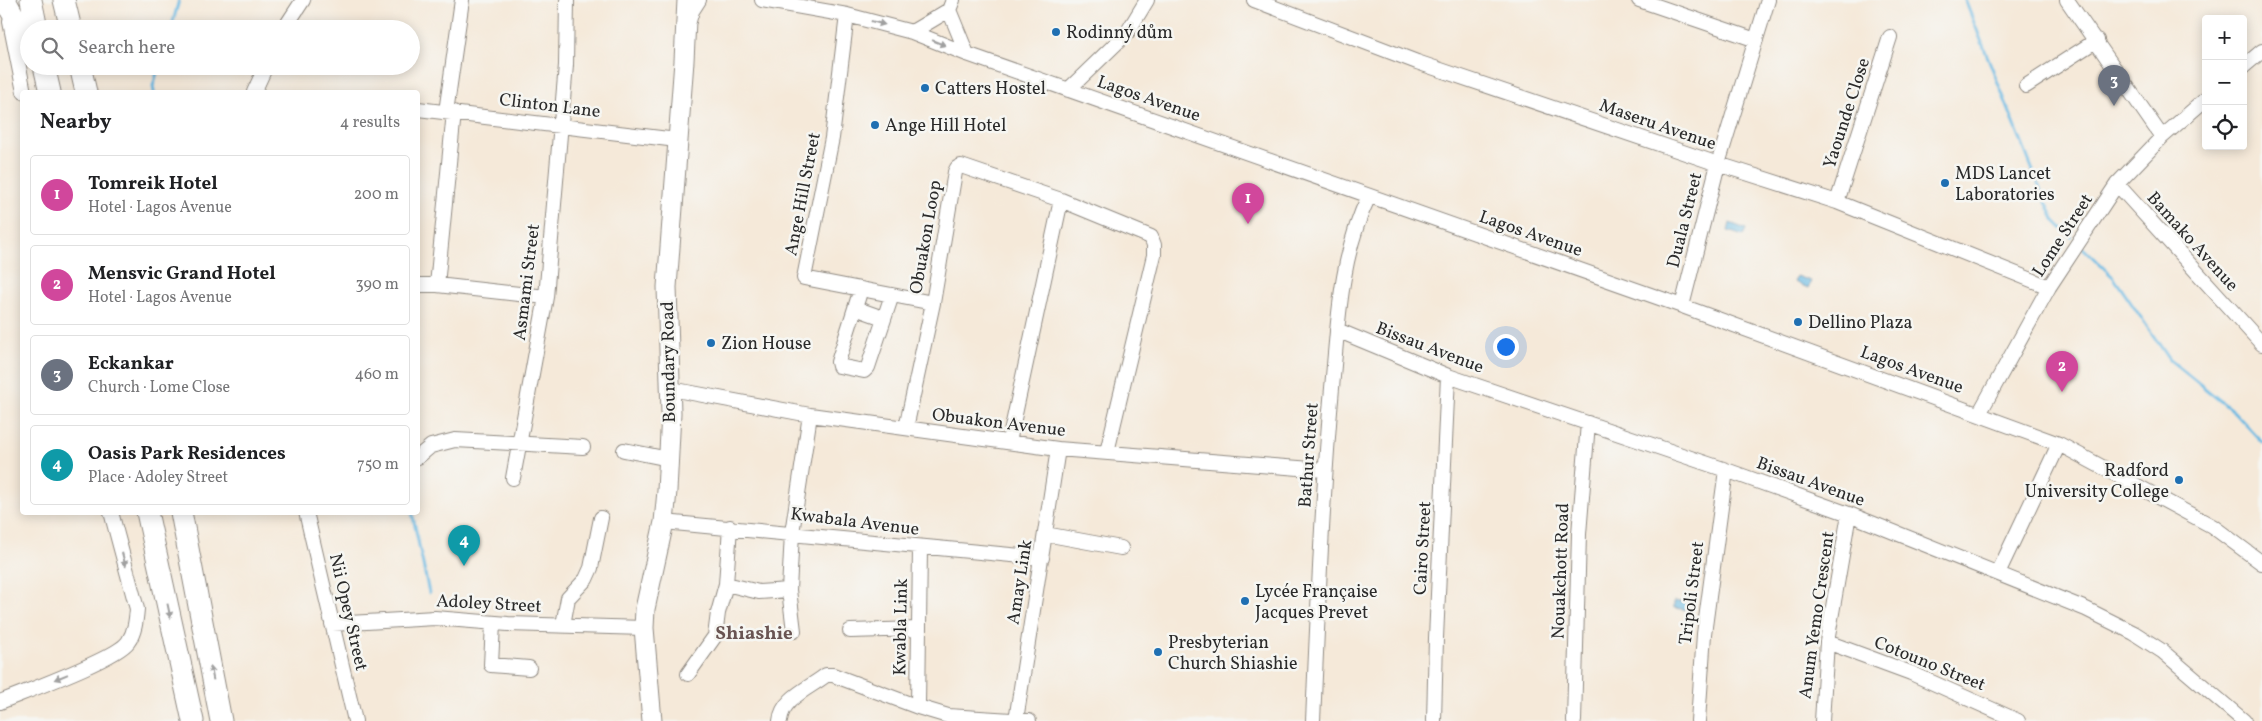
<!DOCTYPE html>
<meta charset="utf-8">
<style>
:root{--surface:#fff;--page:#f2f2f2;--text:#202124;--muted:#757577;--line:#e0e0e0;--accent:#7c3aed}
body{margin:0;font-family:Vollkorn,serif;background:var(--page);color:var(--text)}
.controls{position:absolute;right:15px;top:15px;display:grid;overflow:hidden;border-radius:5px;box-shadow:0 2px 12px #0003}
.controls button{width:45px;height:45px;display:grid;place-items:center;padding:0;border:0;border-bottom:1px solid var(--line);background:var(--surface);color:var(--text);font:25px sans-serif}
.you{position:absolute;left:1505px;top:346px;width:18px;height:18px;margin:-12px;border:4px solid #fff;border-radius:50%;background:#1a73e8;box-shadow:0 0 0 8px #1a73e833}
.badge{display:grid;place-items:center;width:32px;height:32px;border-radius:50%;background:var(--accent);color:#fff;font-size:16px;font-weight:700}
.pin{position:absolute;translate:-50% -41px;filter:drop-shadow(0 1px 2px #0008)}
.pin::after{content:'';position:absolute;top:26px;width:18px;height:15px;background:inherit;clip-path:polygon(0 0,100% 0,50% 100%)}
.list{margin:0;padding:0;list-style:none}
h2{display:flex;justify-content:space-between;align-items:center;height:65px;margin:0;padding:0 20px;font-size:21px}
h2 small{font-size:16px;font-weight:400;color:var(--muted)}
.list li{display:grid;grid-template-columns:32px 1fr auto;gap:15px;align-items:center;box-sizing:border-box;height:80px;margin:0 10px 10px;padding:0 10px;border:1px solid var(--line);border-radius:5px}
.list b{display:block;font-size:19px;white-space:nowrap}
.list p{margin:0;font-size:16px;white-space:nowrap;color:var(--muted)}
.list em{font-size:16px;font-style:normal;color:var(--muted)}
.icon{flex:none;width:28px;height:28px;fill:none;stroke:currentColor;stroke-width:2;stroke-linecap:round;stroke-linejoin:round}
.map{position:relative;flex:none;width:2262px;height:721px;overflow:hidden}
.search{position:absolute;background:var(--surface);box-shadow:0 2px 12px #0003;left:20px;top:20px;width:400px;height:55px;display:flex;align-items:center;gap:12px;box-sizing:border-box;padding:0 18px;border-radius:28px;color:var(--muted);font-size:19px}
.panel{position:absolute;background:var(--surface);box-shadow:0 2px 12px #0003;left:20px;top:90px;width:400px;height:425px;border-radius:5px}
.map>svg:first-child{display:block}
.water{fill:#68b9e3;stroke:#4a7287}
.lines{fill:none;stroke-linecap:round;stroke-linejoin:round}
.stream{stroke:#68b9e3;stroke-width:3}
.minor-casing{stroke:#908a82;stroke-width:16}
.major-casing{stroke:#908a82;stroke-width:21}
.highway-casing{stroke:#908a82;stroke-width:23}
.minor{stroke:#fff;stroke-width:14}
.major{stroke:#fff;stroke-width:19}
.highway{stroke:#fff;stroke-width:21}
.oneway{fill:#a0a0a0}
.poi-dot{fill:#1f6fb2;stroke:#f6f6f2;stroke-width:2}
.labels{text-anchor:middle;stroke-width:5;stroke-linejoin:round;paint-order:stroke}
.poi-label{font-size:18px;fill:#2b2b2b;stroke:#f6f6f2;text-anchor:start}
.street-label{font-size:18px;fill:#2b2b2b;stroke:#f6f6f2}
.neighbourhood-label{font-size:19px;font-weight:bold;fill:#695452;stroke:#f6f6f2}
</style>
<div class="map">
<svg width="2262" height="721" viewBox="0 0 2262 721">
<rect width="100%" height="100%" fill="#f6f6f2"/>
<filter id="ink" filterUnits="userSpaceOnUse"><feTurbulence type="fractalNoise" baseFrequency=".02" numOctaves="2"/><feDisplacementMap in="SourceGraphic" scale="10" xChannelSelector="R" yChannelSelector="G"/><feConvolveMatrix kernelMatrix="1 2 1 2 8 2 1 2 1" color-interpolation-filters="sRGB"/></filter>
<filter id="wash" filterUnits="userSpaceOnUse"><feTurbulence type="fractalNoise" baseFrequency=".0096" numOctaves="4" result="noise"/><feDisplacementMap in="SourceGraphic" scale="20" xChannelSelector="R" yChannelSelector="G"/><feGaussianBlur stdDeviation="1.12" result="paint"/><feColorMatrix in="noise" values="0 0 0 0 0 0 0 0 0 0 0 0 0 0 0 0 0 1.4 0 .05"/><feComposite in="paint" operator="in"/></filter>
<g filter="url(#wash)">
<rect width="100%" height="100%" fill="#f5e9d9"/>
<path class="water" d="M 1730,223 L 1746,229 L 1743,236 L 1728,231 Z
M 1797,276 L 1811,281 L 1808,288 L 1794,282 Z
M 1674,601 L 1688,603 L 1688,610 L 1674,608 Z"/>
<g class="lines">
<path class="stream" d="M 1965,0 L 2043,196 L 2055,221 L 2071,237
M 171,29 L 179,0
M 154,92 L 153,86 L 159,66
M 2082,247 L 2114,278 L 2170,360 L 2234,412 L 2262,442
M 412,512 L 429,593"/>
</g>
</g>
<g filter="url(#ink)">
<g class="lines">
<defs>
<path id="minor" d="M 762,0 L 847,15 L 912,32 L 967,54 L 1682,306 L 2059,444 L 2212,526 L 2262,563
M 1254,0 L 1417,62 L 1718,164 L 1837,202 L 2049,287
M 1639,0 L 1756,40
M 2067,0 L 2162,137
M 949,10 L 967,54
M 847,15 L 832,138 L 804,278 L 933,303
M 689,21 L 692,11 L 699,0
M 10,22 L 24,92
M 284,29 L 303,0
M 912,32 L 949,10 L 953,0
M 2243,67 L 2262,51
M 2026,86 L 2097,40
M 1068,90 L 1127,33 L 1147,0
M 254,92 L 266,66
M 418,109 L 677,140
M 446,112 L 462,0
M 2117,184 L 2262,344
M 1837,202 L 1890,37
M 418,285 L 437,285 L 546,297
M 437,285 L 454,112
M 861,289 L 838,362 L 839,366 L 864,371 L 868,367 L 892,295
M 1682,306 L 1718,164 L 1768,0
M 855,308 L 883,318
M 1337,330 L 1448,376 L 1726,470 L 1849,514 L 2086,609 L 2134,633 L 2162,651 L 2244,721
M 671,389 L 810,415 L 1058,449 L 1324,470
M 1979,414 L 2049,287 L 2117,184 L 2162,137 L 2206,99
M 906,428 L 933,303 L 955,172 L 957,168 L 961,166 L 1061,200 L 1151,237 L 1154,245 L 1154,255 L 1107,452
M 1009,442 L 1061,200
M 624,450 L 669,459
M 418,457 L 431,446 L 455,440 L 583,447
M 513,478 L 546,297 L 566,65 L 567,0
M 306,512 L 355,721
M 664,522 L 1042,558
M 1045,534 L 1121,548
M 1998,573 L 2059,444
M 726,584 L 759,592 L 789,590
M 493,623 L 491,665 L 529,668
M 332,624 L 435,618 L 508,624 L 644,628
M 563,625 L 568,598 L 586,579 L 591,568 L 601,518
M 794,631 L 789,590 L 792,533 L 810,415
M 850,631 L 919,629
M 1827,642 L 1911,673 L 2018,721
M 688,674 L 715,636 L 718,613 L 726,584 L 730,527
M 0,702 C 24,692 116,659 128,642 C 135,632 136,620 137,609 L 111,512
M 918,707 L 920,548
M 1016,720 L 1058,449
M 780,721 C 782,698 810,688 826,675 L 833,675 L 918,707 L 948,716 L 1029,721
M 1313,721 C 1318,610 1322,499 1332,388 C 1338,324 1340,255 1369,196
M 1434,721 L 1436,638 L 1448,376
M 1574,721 L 1579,534 L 1588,423
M 1698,721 L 1704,634 L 1726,470
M 1822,721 L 1827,642 L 1849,514"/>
<path id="major" d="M 652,721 L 644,628 L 645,609 L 664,522 L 667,491 L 671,413 L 667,287 L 684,61 L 687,0"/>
<path id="highway" d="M 5,0 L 29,43
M 31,0 L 37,29
M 64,0 L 71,29
M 44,66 L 50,92
M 80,66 L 86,92
M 147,512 L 193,721
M 181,512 L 221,721"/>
</defs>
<use href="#minor" class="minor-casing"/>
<use href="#major" class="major-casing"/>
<use href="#highway" class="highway-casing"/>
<use href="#minor" class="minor"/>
<use href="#major" class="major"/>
<use href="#highway" class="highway"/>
</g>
<defs><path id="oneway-solid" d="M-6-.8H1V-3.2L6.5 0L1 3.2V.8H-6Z" transform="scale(1.25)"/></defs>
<g class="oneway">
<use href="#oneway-solid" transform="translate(878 23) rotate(15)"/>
<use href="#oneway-solid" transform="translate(939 43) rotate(22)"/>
<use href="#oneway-solid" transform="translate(124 560) rotate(75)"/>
<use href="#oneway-solid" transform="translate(169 611) rotate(78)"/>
<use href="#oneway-solid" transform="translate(212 673) rotate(-101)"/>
<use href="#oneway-solid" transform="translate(61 677) rotate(158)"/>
</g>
</g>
<g class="poi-dot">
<circle cx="1056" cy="32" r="5"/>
<circle cx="925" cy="88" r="5"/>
<circle cx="875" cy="125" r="5"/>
<circle cx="1945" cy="183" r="5"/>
<circle cx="1798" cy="322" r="5"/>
<circle cx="711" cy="343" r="5"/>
<circle cx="2179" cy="480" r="5"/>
<circle cx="1245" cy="601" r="5"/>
<circle cx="1158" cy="652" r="5"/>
</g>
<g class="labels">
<g class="poi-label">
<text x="1066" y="38">Rodinný dům</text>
<text x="935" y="94">Catters Hostel</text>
<text x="885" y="131">Ange Hill Hotel</text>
<text x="1955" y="179">MDS Lancet<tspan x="1955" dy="21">Laboratories</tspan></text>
<text x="1808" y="328">Dellino Plaza</text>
<text x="721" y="349">Zion House</text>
<text x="2169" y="476" text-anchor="end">Radford<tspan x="2169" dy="21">University College</tspan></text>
<text x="1255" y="597">Lycée Française<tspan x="1255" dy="21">Jacques Prevet</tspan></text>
<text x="1168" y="648">Presbyterian<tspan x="1168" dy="21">Church Shiashie</tspan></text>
</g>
<g class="street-label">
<text transform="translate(1149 98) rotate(19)" y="6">Lagos Avenue</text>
<text transform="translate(550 105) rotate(7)" y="6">Clinton Lane</text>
<text transform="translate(1846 113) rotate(-72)" y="6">Yaounde Close</text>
<text transform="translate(1658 124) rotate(19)" y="6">Maseru Avenue</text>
<text transform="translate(802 194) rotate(-79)" y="6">Ange Hill Street</text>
<text transform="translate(1684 220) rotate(-76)" y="6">Duala Street</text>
<text transform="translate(1531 233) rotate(19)" y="6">Lagos Avenue</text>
<text transform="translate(2062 235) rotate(-57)" y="6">Lome Street</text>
<text transform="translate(925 237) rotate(-80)" y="6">Obuakon Loop</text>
<text transform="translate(2193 241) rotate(48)" y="6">Bamako Avenue</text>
<text transform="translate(526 282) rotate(-83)" y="6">Asmami Street</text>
<text transform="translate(1430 347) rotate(21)" y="6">Bissau Avenue</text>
<text transform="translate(668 362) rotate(-91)" y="6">Boundary Road</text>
<text transform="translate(1912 369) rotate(20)" y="6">Lagos Avenue</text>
<text transform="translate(999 422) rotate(7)" y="6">Obuakon Avenue</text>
<text transform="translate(1308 455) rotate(-86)" y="6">Bathur Street</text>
<text transform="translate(1811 481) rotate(20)" y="6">Bissau Avenue</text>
<text transform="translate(855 521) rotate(7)" y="6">Kwabala Avenue</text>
<text transform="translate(1422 548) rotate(-87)" y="6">Cairo Street</text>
<text transform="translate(1560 571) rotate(-88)" y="6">Nouakchott Road</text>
<text transform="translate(1019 582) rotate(-81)" y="6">Amay Link</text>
<text transform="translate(1691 593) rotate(-83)" y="6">Tripoli Street</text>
<text transform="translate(489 603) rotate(3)" y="6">Adoley Street</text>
<text transform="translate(349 612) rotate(77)" y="6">Nii Opey Street</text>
<text transform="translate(1816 615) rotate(-82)" y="6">Anum Yemo Crescent</text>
<text transform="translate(900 627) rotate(-89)" y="6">Kwabla Link</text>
<text transform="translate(1930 663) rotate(22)" y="6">Cotouno Street</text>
</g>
<g class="neighbourhood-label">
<text x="754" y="639">Shiashie</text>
</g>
</g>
</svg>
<div class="controls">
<button>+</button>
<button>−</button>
<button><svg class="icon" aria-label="locate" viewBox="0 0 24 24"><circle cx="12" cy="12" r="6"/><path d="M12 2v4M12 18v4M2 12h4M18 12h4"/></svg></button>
</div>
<div class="you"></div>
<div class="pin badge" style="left:1248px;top:224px;background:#d1479c">1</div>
<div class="pin badge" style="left:2062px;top:392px;background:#d1479c">2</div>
<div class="pin badge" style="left:2114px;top:106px;background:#6b7280">3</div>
<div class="pin badge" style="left:464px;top:566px;background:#0f9aa8">4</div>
<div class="search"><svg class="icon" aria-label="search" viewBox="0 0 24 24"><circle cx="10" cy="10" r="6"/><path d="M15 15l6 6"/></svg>Search here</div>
<section class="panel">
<h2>Nearby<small>4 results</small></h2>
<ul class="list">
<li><span class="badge" style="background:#d1479c">1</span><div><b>Tomreik Hotel</b><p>Hotel · Lagos Avenue</p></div><em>200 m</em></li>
<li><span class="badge" style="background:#d1479c">2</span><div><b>Mensvic Grand Hotel</b><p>Hotel · Lagos Avenue</p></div><em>390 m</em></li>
<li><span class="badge" style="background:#6b7280">3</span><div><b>Eckankar</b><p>Church · Lome Close</p></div><em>460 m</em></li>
<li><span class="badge" style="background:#0f9aa8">4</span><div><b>Oasis Park Residences</b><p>Place · Adoley Street</p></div><em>750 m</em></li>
</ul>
</section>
</div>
